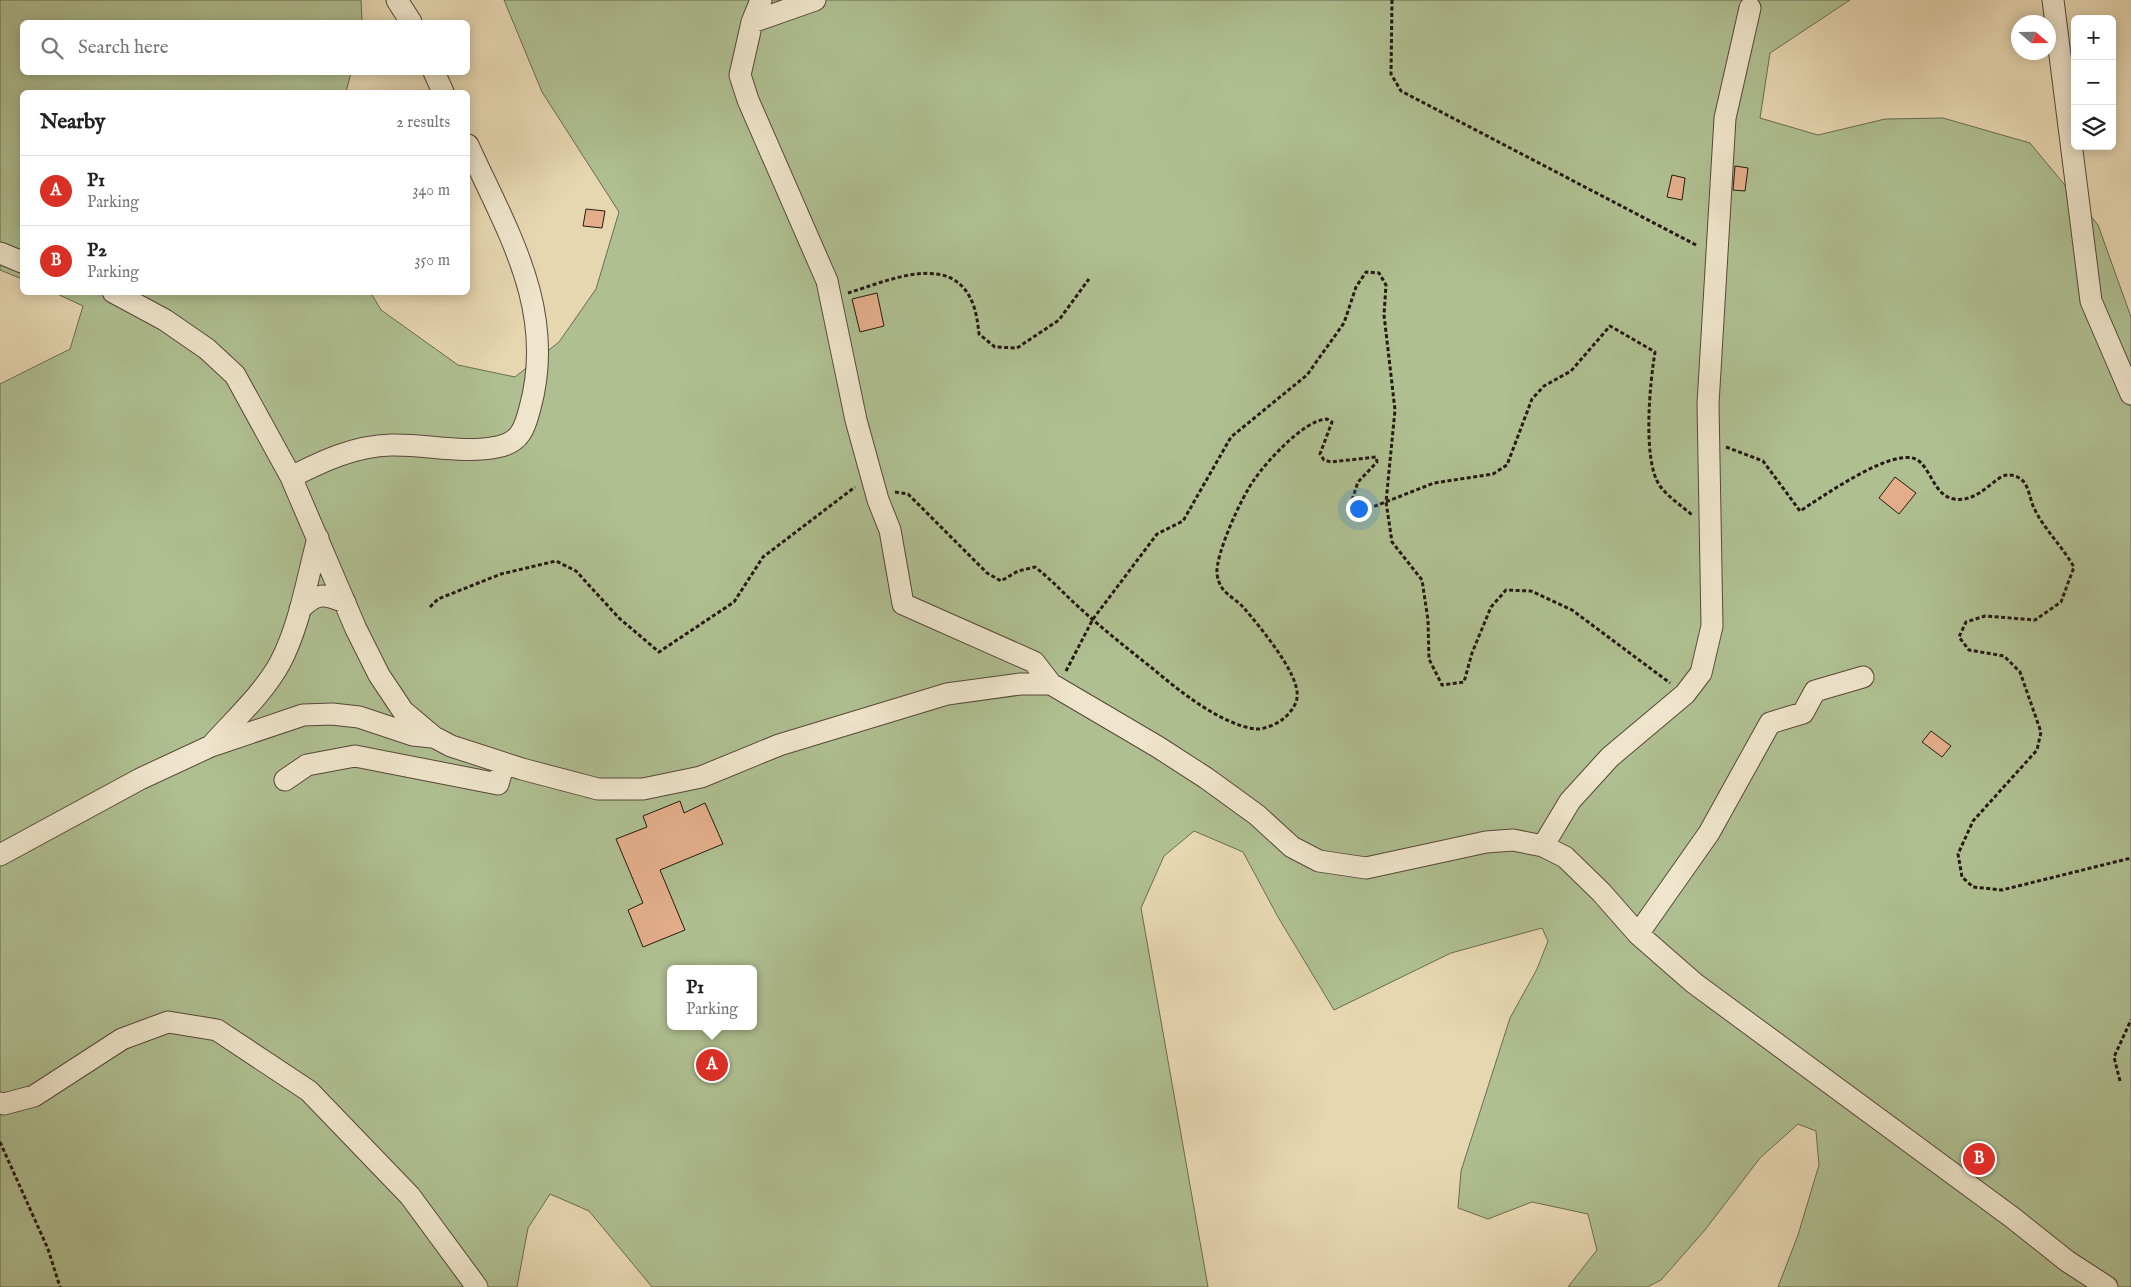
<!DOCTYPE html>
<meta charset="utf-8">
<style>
:root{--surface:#fff;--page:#f6f6f6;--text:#222;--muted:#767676;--line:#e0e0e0;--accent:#d93025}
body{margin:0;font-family:"IM FELL English",serif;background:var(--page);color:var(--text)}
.controls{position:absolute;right:15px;top:15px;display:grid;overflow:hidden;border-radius:8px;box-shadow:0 2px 12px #0003}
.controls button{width:45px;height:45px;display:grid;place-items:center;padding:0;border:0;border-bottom:1px solid var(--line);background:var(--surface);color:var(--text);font:25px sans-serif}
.compass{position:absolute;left:2011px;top:15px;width:45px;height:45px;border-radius:50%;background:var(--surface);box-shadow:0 2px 12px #0003;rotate:110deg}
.you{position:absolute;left:1358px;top:508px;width:18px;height:18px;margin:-12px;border:4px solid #fff;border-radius:50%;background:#1a73e8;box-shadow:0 0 0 8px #1a73e833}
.badge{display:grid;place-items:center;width:32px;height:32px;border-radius:50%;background:var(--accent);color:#fff;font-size:16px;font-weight:700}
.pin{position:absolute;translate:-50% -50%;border:2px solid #fff;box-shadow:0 1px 5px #0006}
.popup{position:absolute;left:667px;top:965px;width:90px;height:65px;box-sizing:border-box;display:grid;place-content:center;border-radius:8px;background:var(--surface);filter:drop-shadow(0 1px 4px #0005);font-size:16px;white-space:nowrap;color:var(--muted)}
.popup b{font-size:19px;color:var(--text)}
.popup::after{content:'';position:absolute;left:50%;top:100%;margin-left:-10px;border:10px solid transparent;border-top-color:var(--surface)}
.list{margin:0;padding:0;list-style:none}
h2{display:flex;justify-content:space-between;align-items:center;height:65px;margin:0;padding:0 20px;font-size:21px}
h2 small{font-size:16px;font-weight:400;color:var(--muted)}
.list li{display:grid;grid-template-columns:32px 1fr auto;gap:15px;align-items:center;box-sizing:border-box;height:70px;padding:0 20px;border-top:1px solid var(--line)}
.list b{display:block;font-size:19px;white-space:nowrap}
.list p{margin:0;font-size:16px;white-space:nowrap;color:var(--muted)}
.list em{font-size:16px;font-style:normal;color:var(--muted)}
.icon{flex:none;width:28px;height:28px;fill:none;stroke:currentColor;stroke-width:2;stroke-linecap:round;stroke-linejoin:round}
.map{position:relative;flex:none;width:2131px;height:1287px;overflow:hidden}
.search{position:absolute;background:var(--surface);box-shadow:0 2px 12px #0003;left:20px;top:20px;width:450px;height:55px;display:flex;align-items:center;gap:12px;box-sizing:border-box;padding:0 18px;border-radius:8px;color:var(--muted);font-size:19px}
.panel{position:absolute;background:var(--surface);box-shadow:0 2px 12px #0003;left:20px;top:90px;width:450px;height:205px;border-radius:8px}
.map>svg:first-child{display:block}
.green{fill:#afbf91;stroke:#6a6c52;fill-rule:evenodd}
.building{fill:#e4ae8b;stroke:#261912}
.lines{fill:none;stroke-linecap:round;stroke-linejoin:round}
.minor-casing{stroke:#56483a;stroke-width:23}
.path{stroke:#261912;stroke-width:3;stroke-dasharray:4 2.5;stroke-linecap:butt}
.minor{stroke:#efe5cc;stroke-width:21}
</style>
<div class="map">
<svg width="2131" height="1287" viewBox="0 0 2131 1287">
<rect width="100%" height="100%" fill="#e7d7b1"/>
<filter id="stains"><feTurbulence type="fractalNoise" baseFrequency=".004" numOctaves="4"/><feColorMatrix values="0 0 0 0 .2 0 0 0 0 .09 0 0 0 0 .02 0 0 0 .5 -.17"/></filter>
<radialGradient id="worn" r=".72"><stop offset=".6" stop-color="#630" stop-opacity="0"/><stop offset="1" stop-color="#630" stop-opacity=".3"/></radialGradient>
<path class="green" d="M 0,0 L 361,0 L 362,22 L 22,22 L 22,72 L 351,73 L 346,92 L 22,92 L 22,279 L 0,270 Z
M 504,0 L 1850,0 L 1770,53 L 1760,118 L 1818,135 L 1885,119 L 1943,118 L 2030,143 L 2098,225 L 2131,317 L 2131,1287 L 1778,1287 L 1798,1235 L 1819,1165 L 1816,1131 L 1798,1124 L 1760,1158 L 1705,1230 L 1661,1280 L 1647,1287 L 1568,1287 L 1597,1250 L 1588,1214 L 1532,1202 L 1488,1219 L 1458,1208 L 1461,1171 L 1510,1018 L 1537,969 L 1548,941 L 1542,928 L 1451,953 L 1334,1010 L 1278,917 L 1243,852 L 1194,831 L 1164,856 L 1141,908 L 1208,1287 L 652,1287 L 589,1211 L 550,1194 L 528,1228 L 517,1287 L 0,1287 L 0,384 L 70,349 L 83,306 L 53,292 L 371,293 L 381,310 L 458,365 L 515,377 L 559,342 L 596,289 L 619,212 L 542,92 ZM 671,969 L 753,969 L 753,1026 L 671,1026 Z"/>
<path class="building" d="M 1735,166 L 1748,168 L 1745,191 L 1733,190 Z
M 1672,175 L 1685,178 L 1682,200 L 1667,197 Z
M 586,209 L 605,211 L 602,228 L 583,226 Z
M 877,293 L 884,326 L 860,332 L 852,299 Z
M 1895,477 L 1916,493 L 1899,514 L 1879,498 Z
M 1931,731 L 1951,746 L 1942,757 L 1922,742 Z
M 680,801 L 684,813 L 705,803 L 723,844 L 660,870 L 685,930 L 643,947 L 628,910 L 643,903 L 616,839 L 647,827 L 643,816 Z"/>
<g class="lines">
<defs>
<path id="minor" d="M 397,0 L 411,22
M 761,0 L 752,22 L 740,75 L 748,100 L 827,281 L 856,420 L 878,500 L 890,530 L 903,604 L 1034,662 L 1051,684
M 2053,0 L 2091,301 L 2131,394
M 752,22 L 815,0
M 434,72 L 443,92
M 0,253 L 22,262
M 113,292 L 165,320 L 207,349 L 235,375 L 291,477 L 356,629 L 379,675 L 403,711 L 434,737 L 451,746 L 522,769 L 598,789 L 643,789 L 701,777 L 779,745 L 947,694 L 1020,684 L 1051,684 L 1158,747 L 1206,778 L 1257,815 L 1292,847 L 1319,861 L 1366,868 L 1486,842 L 1513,840 L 1543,846 L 1565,857 L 1601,892 L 1638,934 L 1694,983 L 2013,1218 L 2067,1261 L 2107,1287
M 291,477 C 323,461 354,446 391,445 C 426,444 462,454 497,447 C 520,443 525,428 530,408 C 557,310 507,231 468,145
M 300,609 C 317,592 324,594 345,602
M 211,746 C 234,720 263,694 280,663 C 300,625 307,579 318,538
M 285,780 L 307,765 L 355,756 L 498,784 L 504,763
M 1543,846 L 1570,801 L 1610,757 L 1685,694 L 1701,673 L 1712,626 L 1708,404 L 1725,118 L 1750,8
M 0,855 L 140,779 L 211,746 L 303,715 L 332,714 L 359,717 L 413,735 L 432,737
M 1638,934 L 1709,833 L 1770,723 L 1803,713 L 1815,691 L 1863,677
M 0,1103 L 4,1104 L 34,1096 L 122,1039 L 168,1022 L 217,1030 L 309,1091 L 410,1196 L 477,1287"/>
</defs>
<use href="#minor" class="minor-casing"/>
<path class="path" d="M 1392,0 L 1391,74 L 1401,91 L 1698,246
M 848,293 C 888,281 955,249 974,307 C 977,316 978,325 979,334 L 995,347 L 1017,348 L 1059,320 L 1089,279
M 1726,447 L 1763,461 L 1800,511 C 1821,498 1897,443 1919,461 C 1932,472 1935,496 1954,499 C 1974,502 1986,487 2001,477 C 2008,473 2016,475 2022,480 C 2029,486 2030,500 2034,508 C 2044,529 2062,546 2074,567 L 2061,602 L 2035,620 L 1985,616 L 1966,622 L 1959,637 L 1969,650 L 2004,656 L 2020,672 L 2041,732 L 2037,750 L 1973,821 L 1958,854 L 1962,877 L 1973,887 L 2002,890 L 2131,858
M 895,492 L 908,494 L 987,573 L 1001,581 L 1018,571 L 1035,567 C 1052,580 1066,596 1082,610 C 1104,630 1128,649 1152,668 C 1178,690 1220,724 1255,729 C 1263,730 1277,724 1283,719 C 1289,714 1296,706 1297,698 C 1301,675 1259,626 1244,608 C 1232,595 1220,594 1217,574 C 1215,555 1242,496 1254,480 C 1267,461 1304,420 1327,419 L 1332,422 L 1320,454 L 1324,460 L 1331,462 L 1376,457 L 1377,462 L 1358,482 L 1352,500 L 1355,508 L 1365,510 L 1434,483 L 1493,474 L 1507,465 L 1532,399 L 1544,386 L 1571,371 L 1610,326 L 1655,352 C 1650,382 1642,461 1660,486 C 1668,497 1682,506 1692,515
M 430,607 L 438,599 L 501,574 L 556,561 L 576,571 L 619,618 L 659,652 L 734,602 L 763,557 L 855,487
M 1066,671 L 1093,619 L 1157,534 L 1183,521 L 1231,437 L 1307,375 L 1344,323 L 1356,287 L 1366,272 L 1379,273 L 1386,285 L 1384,315 L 1395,410 L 1386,502 L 1392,542 L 1422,580 L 1428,620 L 1429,659 L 1442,685 L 1464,682 L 1472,653 L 1491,607 L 1506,590 L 1531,591 L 1572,610 L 1670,683
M 2120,1081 L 2114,1057 L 2131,1020
M 0,1142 L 48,1249 L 60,1287"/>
<use href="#minor" class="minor"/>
</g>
<rect width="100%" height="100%" filter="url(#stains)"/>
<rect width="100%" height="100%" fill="url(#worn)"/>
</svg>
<div class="controls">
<button>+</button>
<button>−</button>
<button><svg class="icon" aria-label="layers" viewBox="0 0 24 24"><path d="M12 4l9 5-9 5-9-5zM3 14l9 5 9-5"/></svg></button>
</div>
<svg class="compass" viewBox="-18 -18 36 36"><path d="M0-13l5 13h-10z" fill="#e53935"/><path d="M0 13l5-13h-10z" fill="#767676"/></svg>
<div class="you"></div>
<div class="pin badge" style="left:712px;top:1065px">A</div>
<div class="popup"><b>P1</b>Parking</div>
<div class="pin badge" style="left:1979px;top:1159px">B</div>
<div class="search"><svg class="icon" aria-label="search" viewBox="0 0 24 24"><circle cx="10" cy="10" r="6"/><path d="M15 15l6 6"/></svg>Search here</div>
<section class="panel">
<h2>Nearby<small>2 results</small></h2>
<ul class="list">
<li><span class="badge">A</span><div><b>P1</b><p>Parking</p></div><em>340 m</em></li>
<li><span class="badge">B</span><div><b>P2</b><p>Parking</p></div><em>350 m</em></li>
</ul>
</section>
</div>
